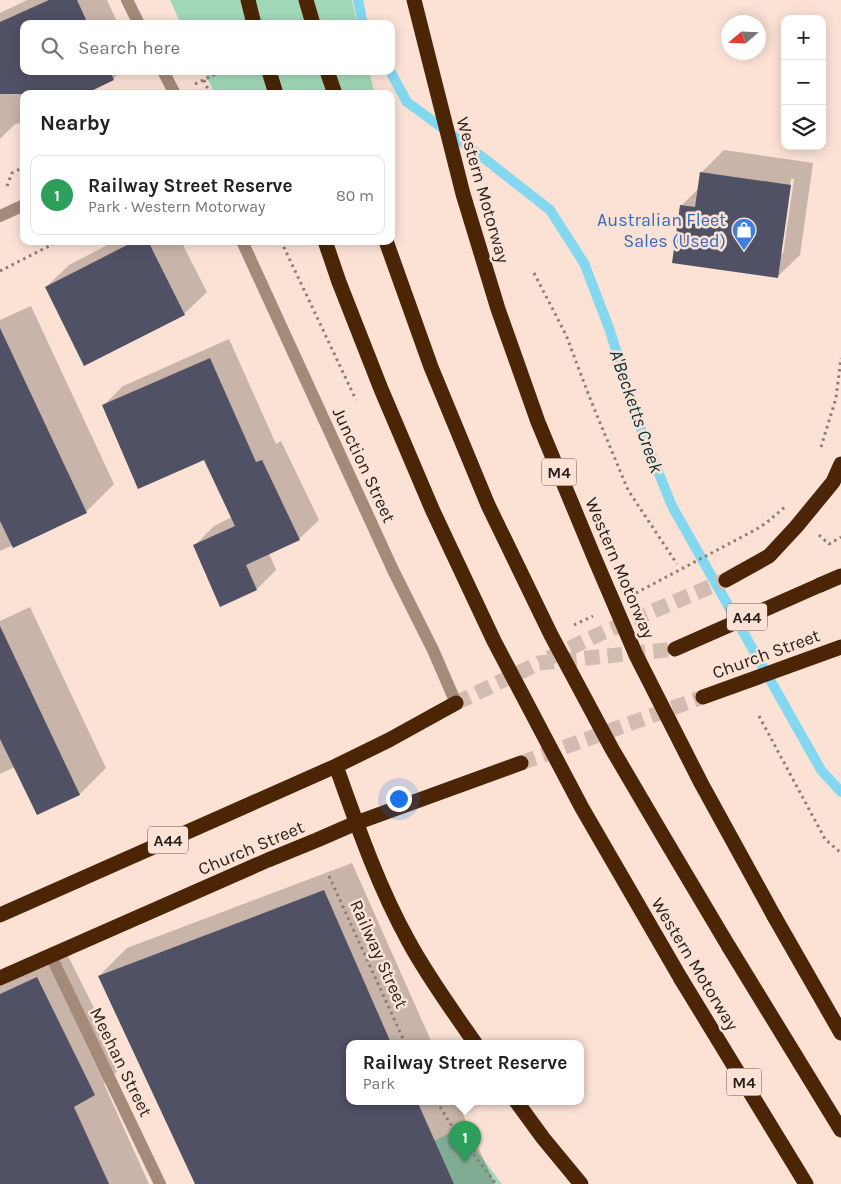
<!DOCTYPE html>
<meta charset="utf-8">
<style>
:root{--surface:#fff;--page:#f2f2f2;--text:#222;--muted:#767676;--line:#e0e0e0;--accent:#2563eb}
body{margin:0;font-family:Karla,sans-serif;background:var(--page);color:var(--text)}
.controls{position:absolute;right:15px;top:15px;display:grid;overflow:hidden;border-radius:10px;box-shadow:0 2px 12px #0003}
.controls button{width:45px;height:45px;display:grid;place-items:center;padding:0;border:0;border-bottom:1px solid var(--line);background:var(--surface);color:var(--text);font:25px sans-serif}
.compass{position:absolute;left:721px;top:15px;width:45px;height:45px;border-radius:50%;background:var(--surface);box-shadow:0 2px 12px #0003;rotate:251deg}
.you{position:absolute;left:398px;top:798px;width:18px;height:18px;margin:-12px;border:4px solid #fff;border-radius:50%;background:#1a73e8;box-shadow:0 0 0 8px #1a73e833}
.badge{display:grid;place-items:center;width:32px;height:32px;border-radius:50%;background:var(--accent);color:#fff;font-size:16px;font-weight:700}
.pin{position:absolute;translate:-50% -41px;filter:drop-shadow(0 1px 2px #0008)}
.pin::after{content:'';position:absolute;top:26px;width:18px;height:15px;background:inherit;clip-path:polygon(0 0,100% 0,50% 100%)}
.popup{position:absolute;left:346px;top:1040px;width:238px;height:65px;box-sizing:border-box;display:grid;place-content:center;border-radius:10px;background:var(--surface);filter:drop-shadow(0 1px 4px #0005);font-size:16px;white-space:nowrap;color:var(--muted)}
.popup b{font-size:19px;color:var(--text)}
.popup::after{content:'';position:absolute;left:50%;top:100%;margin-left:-10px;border:10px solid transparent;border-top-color:var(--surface)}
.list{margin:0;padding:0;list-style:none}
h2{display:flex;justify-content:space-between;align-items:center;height:65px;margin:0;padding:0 20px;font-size:21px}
h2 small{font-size:16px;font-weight:400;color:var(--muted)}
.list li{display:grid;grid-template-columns:32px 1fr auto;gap:15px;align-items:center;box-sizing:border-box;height:80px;margin:0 10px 10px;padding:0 10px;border:1px solid var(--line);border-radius:10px}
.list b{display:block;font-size:19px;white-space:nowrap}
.list p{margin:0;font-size:16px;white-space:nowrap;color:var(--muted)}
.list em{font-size:16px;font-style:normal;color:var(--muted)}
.icon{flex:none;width:28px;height:28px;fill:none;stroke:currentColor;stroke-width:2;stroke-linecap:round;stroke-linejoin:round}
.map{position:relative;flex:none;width:841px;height:1184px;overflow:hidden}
.search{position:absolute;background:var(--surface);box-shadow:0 2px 12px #0003;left:20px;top:20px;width:375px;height:55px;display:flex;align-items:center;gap:12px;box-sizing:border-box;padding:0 18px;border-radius:10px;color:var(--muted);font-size:19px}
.panel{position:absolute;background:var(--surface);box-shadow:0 2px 12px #0003;left:20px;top:90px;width:375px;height:155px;border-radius:10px}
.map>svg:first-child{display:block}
.green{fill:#a1d8b8}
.shadow{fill:#0003;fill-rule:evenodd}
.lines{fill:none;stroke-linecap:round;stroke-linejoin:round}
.stream{stroke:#83d8ef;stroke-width:10}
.building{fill:#515166}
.highway-tunnel{stroke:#d2bbb0;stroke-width:15;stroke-dasharray:15 8;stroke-linecap:butt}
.path{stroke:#8c7b72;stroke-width:3;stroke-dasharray:2.5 4;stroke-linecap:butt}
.minor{stroke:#a48a79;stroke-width:12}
.highway{stroke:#4b2506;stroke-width:15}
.path-bridge{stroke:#8c7b72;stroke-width:3;stroke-dasharray:2.5 4;stroke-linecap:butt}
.highway-bridge{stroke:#4b2506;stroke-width:15}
.labels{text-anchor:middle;stroke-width:5;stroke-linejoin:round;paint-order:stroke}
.shield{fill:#fce2d5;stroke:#685a52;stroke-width:1}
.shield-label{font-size:16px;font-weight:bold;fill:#281f1a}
.street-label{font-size:18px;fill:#281f1a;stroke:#fce2d5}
.shop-label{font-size:18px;fill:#366cbe;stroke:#fce2d5;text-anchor:end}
.water-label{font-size:19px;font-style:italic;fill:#08323c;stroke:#fce2d5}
</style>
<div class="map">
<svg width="841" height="1184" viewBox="0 0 841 1184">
<rect width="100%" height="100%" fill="#fce2d5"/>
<path class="green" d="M 170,0 L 352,0 L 357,24 L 181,24 Z
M 204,71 L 369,71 L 375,94 L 215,94 Z
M 459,1128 L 502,1184 L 454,1184 L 434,1141 Z"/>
<path class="shadow" d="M 27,0 L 107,0 L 118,24 L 24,24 L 24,71 L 121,71 L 113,79 L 24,94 L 24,121 L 14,125 L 0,139 L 0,13 Z
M 724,150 L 813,163 L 800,255 L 777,277 L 681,206 L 699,188 L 702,172 ZM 791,179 L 794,179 L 783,254 L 780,254 Z
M 115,241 L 181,241 L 207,292 L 184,314 L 46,287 L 69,265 Z
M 31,306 L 114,484 L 86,512 L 0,551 L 0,320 Z
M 229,339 L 276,444 L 281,441 L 319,520 L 299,539 L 269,553 L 276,570 L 257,589 L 195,545 L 214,526 L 232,517 L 205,459 L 103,406 L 123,386 Z
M 30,607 L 106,768 L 80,794 L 37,814 L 15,767 L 0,774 L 0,621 Z
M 352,863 L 432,1043 L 350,1043 L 350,1101 L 457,1101 L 495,1184 L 197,1184 L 99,976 L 127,948 Z
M 65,950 L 123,1066 L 104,1084 L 149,1184 L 0,1184 L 0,980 Z"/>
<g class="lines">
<path class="stream" d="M 358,0 L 362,20 L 364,24
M 390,71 L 407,102 L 485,159 L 550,210 L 584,263 L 609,328 L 641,429 L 672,506 L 821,770 L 841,792"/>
</g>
<path class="building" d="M 49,0 L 77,0 L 88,24 L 24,24 L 24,71 L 110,71 L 114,80 L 85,94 L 0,94 L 0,22 Z
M 700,172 L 791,185 L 778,278 L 672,263 L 680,205 L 695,207 Z
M 135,241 L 148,241 L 185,315 L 84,366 L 45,287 Z
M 0,328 L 87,513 L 13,548 L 0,521 Z
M 210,358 L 256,462 L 262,460 L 300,540 L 246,565 L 257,590 L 220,607 L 193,545 L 235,526 L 204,460 L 138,489 L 102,405 Z
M 0,626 L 80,795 L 37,815 L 0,739 Z
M 324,890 L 391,1043 L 350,1043 L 350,1101 L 417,1101 L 454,1184 L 195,1184 L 98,976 Z
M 37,977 L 95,1095 L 74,1107 L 109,1184 L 0,1184 L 0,994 Z"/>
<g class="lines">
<path class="highway-tunnel" d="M 549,658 L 604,632 L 726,580
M 456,703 L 539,663 L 675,649
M 521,763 L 703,697"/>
<path class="path" d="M 204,80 L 210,94
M 195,84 L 222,71
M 7,186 L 12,173 L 24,167
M 281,241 L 356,400
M 0,271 L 59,241
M 534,273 L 566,335 L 591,401 L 628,490 L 677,564
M 821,447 L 836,398 L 841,358
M 819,535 L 829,544 L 841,537
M 574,625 L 593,616
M 759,716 L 825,839 L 841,853
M 329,876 L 405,1043
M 437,1101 L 449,1122 L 496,1184"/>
<path class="minor" d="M 127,0 L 139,24
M 163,71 L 175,94
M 0,216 L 24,205
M 242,241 L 393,570 L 433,650 L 456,703
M 51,956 L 160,1184"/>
<path class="highway" d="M 248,0 L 254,24
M 306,0 L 313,24
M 269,71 L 276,94
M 327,71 L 335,94
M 726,580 L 769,556 L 796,527 L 833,482 L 841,464
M 820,585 L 841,576
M 336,766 C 357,825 378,886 409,942 C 428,977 452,1010 475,1043
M 0,915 L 336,766 L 389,740 L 456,703
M 774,916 L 841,1033
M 729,947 L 841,1130
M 0,978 L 268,860 L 317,840 L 356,823 L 521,763
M 681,979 L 806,1184
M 516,1101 L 543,1138 L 581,1184"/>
<path class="path-bridge" d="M 636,593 L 755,530 L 766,523 L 786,506"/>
<path class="highway-bridge" d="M 414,0 L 463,194 L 498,309 L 538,422 L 594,557 L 636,655 L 701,783 L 774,916
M 325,241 L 339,282 L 381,389 L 432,509 L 494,641 L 582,808 L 681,979
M 386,241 L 431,367 L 488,505 L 551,635 L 612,749 L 666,841 L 729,947
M 675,649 L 820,585
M 703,697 L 841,647"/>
</g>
<defs>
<symbol id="shop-pin" viewBox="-11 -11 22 30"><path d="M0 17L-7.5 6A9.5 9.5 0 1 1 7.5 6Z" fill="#3f7fe0" stroke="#fce2d5"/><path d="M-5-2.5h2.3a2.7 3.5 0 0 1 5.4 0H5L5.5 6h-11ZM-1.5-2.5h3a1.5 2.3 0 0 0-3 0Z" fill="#fff"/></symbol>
</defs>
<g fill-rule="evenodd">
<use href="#shop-pin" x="730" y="216" width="28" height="38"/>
</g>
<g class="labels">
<g class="shield">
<rect x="541.5" y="458.5" width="35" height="27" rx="4"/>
<rect x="727" y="603.5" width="40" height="27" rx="4"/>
<rect x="148" y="826.5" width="40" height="27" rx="4"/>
<rect x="726.5" y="1068.5" width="35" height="27" rx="4"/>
</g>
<g class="shield-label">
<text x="559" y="478">M4</text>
<text x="747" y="623">A44</text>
<text x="168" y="846">A44</text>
<text x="744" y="1088">M4</text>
</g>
<g class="street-label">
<text transform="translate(483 190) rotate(74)" y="6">Western Motorway</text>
<text transform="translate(364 465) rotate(65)" y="6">Junction Street</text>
<text transform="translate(620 568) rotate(67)" y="6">Western Motorway</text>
<text transform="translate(766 654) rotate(-20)" y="6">Church Street</text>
<text transform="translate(251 848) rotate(-23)" y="6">Church Street</text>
<text transform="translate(379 954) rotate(66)" y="6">Railway Street</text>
<text transform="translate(695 964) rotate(59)" y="6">Western Motorway</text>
<text transform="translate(121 1062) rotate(64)" y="6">Meehan Street</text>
</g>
<g class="shop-label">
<text x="726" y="226">Australian Fleet<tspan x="726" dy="21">Sales (Used)</tspan></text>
</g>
<g class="water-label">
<text transform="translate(637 411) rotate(71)" y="7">A'Becketts Creek</text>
</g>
</g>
</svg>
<div class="controls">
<button>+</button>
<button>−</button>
<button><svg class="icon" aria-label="layers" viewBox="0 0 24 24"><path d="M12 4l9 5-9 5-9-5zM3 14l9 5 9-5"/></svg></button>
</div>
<svg class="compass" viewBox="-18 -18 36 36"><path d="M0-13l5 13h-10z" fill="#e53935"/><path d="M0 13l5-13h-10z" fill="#767676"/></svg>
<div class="you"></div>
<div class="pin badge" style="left:465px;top:1162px;background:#2e9e5b">1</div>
<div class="popup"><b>Railway Street Reserve</b>Park</div>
<div class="search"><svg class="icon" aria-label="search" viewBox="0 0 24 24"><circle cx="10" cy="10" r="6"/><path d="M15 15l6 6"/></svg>Search here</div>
<section class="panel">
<h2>Nearby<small></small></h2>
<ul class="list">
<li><span class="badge" style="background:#2e9e5b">1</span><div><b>Railway Street Reserve</b><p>Park · Western Motorway</p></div><em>80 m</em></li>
</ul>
</section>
</div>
